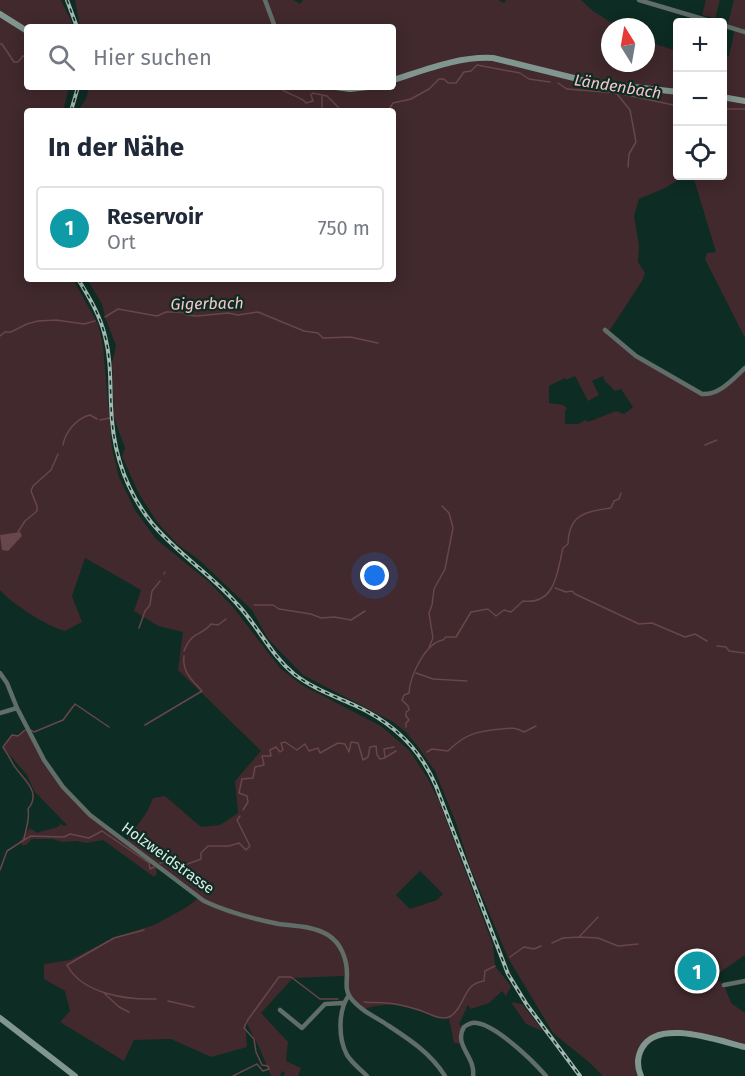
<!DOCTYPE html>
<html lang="de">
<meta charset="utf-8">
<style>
:root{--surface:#fff;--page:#f2f2f3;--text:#1f2937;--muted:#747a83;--line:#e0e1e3;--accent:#b45309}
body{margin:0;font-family:"Fira Sans",sans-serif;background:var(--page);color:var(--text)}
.controls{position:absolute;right:18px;top:18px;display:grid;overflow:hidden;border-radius:6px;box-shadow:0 3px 15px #0003}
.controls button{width:54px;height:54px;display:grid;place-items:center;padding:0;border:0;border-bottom:2px solid var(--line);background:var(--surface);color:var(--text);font:30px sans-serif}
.compass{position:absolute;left:601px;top:18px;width:54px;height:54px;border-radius:50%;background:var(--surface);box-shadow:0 3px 15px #0003;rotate:349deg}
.you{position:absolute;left:375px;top:576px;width:21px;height:21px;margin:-15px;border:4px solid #fff;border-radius:50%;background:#1a73e8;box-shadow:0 0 0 9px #1a73e833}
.badge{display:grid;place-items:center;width:39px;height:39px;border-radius:50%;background:var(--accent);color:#fff;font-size:20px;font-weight:700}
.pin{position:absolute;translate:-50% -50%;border:3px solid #fff;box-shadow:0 2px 6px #0006}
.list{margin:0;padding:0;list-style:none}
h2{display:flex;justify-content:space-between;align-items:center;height:78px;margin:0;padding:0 24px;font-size:26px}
h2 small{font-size:20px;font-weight:400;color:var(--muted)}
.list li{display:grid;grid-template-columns:39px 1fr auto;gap:18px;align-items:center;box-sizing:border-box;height:84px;margin:0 12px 12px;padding:0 12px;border:2px solid var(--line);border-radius:6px}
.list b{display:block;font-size:22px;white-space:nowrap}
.list p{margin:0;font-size:20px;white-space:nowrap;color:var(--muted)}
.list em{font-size:20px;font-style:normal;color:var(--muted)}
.icon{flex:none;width:33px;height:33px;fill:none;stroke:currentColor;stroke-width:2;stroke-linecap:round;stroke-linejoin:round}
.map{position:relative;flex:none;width:745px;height:1076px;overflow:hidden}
.search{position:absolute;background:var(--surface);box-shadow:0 3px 15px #0003;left:24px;top:24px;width:372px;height:66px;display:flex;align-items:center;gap:15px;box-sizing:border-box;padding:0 21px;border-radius:6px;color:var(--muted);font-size:22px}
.panel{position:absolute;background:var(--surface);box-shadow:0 3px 15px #0003;left:24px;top:108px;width:372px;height:174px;border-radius:6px}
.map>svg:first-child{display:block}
.green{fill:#41292d;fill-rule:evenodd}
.water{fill:#68464b}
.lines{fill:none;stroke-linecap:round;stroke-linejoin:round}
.stream{stroke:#68464b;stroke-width:1.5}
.street{stroke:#606d68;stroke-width:4.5}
.secondary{stroke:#80968e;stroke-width:6}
.rail-casing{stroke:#a3b8b0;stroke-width:4}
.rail{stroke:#0d2c23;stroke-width:1.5;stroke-dasharray:4.5;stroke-linecap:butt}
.labels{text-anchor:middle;stroke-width:4.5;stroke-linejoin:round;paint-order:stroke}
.street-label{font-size:15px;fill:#dcede6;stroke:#0d2c23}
.water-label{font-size:16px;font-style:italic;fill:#f9c3cb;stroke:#0d2c23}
</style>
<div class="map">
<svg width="745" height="1076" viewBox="0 0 745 1076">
<rect width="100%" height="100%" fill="#0d2c23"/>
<path class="green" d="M 0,0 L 61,0 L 73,25 L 73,27 L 27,27 L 27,87 L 69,87 L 63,111 L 27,111 L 27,279 L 73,279 L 98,324 L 103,345 L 112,448 L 119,477 L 135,510 L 156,539 L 209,582 L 233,607 L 280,668 L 302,685 L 381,726 L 409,750 L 427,777 L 439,801 L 493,945 L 495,966 L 511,986 L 506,996 L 502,991 L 489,1003 L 471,1009 L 468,1005 L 459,1024 L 463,1028 L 462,1044 L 454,1043 L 449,1019 C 431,1017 419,1009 403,1006 C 387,1003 374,1006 360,1010 L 346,994 L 344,976 L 293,978 L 261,1013 L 288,1042 L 286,1061 L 301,1068 L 298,1076 L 284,1076 L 285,1073 L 282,1071 L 280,1076 L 271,1076 L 259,1047 L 245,1020 L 247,1047 L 211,1057 L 171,1039 L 134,1040 L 124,1061 L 60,1022 L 70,1011 L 65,991 L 44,979 L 44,964 L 70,960 L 115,937 L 154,925 L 187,907 L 198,898 L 126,841 L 147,812 L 153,798 L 165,796 L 201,827 L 220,825 L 238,813 L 235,781 L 261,751 L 178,670 L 183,632 L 158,626 L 134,611 L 141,590 L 85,558 L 72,596 L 82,622 L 65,631 C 48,627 12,604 0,590 ZM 420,871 L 443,894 L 437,900 L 410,909 L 396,895 Z
M 75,0 L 294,0 L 300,4 L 303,0 L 498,0 L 504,3 L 506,0 L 581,0 L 593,11 L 618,27 L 610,27 L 610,63 L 646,63 L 646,41 L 677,51 L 678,176 L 684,176 L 665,188 L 639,199 L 634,216 L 639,245 L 638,262 L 645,273 L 642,281 L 608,333 L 627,349 L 698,392 L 713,393 L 745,368 L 745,955 L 719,973 L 715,979 L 724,985 L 731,1003 L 745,1013 L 745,1047 L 681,1033 L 658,1035 L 639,1056 L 641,1076 L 603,1076 L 590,1063 L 553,1033 L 508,958 L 470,867 L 456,823 L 435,771 L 418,747 L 406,732 L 393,722 L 303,675 L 268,639 L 252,610 L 198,559 L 178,545 L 157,522 L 138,492 L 122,456 L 125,448 L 114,418 L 112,363 L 116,346 L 105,317 L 102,304 L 87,279 L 393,279 L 393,111 L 78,111 L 86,99 L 89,87 L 393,87 L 393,27 L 80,27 ZM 575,376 L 588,401 L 599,395 L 592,381 L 603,376 L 604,380 L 615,391 L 621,389 L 633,407 L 624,414 L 616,411 L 588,422 L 586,420 L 578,424 L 565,424 L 565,411 L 567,408 L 563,405 L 549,403 L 549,386 L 565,378 L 566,380 Z
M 706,0 L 720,0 L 715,18 L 702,15 Z
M 734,0 L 745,0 L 745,338 L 705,259 L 707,253 L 716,252 L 693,176 L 722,176 L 723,58 L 729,56 L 735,29 L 727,27 Z
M 28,730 L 44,760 L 79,805 L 156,867 L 157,874 L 154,877 L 103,840 L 87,843 L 76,841 L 62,842 L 53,839 L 32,839 L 26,845 L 22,845 L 20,841 L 30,828 L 37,833 C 46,829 54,830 61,824 L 64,826 L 67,825 L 34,791 L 27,775 L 3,747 L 12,735 L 18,736 L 23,731 Z
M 511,1002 L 522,1004 L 543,1031 L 526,1024 Z"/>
<path class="water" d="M 20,532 L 22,536 L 8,551 L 2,550 L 0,535 Z"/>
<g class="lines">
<path class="stream" d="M 0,44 L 2,44 L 14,62 L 18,62 L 23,56 L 27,56
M 558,83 L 567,89 L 617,93 L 678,106
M 279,87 C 288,96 300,95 306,103 L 313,101 L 311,95 L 313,93 L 327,96 L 342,111
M 617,94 L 630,110 L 636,142 L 629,154 L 628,167
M 722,109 L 745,109
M 322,111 L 322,95
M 388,111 L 393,103 L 411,99 L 429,89 L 439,79 L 444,79 L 448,83 L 456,83 L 464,72 L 471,71 L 477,65 L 520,73 L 529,79 L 550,82
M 105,317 L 118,309 L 157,316 L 166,312 L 182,312 L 187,315 L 197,316 L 228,313 L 238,315 L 258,312 L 304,331 L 318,333 L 323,338 L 350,337 L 378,343
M 0,336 L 5,332 L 11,332 L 27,324 L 38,321 L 56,320 L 84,324 L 95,321
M 100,420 L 110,418
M 63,445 C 65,432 77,418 90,415 L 97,419
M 705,445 L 717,440
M 18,532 L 25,521 L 37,511 L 37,506 L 31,491 L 33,486 L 51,470 L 58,454
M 164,574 L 165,572
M 555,588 L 566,592 L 572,591 L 575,594 L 639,624 L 652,623 L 685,637 L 695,634 L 707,641
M 254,605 L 273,605 L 279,609 L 311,614 L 321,618 L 334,617 L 351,620 L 365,611
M 139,628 L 145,611 L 150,605 L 152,591 L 160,581
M 717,646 L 726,647 L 729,651 L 745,653
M 429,647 L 433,638 L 429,613 L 432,605 L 434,589 L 445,569 L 453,528 L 449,513 L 442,506
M 184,651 C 193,629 201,637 211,624 L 218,625 L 226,619
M 416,673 L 433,679 L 467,681
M 145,725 L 202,691 C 192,680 182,672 184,656
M 406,727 L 406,723 L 409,720 L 406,716 L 406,712 L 409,710 L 408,706 L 402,700 L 404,695 L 409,693 C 410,676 425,643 443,640 L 446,637 L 456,637 L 471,612 L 488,609 L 496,616 L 504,610 L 511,612 L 523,601 C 556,605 557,572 563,548 L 568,544 C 569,513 586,512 611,508 L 614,501 L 619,499 L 621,493
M 31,730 L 34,732 L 63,720 L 75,704 L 109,727
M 427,752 L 432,749 L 448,751 C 465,734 477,731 501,729 C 511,728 515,727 524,732 L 536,726
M 386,757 L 396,751
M 243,810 L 248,802 L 247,796 L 239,793 L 242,779 L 253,778 L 255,767 L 264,765 L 262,756 L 271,756 L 270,750 L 276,747 L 280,752 L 283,750 L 281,743 L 285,742 L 297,750 L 305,744 L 309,751 L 318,748 L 320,753 L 338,743 L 345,744 L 349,752 L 351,742 L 358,743 L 363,760 L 368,757 L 370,747 L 376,746 L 377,755 L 380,759 L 385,758 L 384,749 L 394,747
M 24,839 C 26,828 30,820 28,809 C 43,791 21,778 13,764 C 10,758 7,753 3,747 L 12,735 L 18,736 L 25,730
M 160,863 L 165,862 L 169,866 L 179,863 L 176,869 L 178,873 L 186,869 L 185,865 L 201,859 L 201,853 L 208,846 L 229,846 L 239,843 L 246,850 L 250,846 L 237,820 L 240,816
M 0,870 L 7,851 L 24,840 L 31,836 L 64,837 L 70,834 L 89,838 L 102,831 L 149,863 L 150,869 L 154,867
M 144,930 L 114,938 L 67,965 C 82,994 127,1000 156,999
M 579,937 L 598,938 L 618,946 L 638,944
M 552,943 L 563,938 L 579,937 L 598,917
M 510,957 L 524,947 L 534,949 L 541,946
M 104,993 L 119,1007 L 129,1012
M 168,1001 L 194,1007
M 364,1002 C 372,1003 380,1002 387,1003 C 398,1004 409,1007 419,1010 C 429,1013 441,1022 451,1016 C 466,1006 462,984 484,981 L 485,971 L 495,966
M 233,1076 L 257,1064 L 263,1071 L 269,1069 L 268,1066 L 262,1065 L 256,1052 L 254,1039 L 244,1028 L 247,1021 L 279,977 L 291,977 L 320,999 L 338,999"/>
<path class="street" d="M 265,0 L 275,27
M 639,0 L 713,22
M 722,25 L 745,32
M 605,330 L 636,356 L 702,394 C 720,395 733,379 745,368
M 0,673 L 7,683 L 17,708 L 44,760 L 63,787 L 90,815 L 204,901 C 227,912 254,919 279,924 C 295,926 313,926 328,935 C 341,943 347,959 347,974 C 347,983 345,990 350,997 C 358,1008 371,1015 383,1022 C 407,1038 429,1051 445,1076
M 0,713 L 17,708
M 724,985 L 745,981
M 349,995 C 338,1010 338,1038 347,1055 C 352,1063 360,1069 367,1076
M 280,1010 L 302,1028 L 325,1004 L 343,1003
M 473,1076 C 476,1057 453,1045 464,1027 C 468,1024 472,1022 477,1023 C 497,1026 533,1061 546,1076"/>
<path class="secondary" d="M 0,14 L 27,31
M 393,80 C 425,70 459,56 493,58 L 590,82 L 678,92
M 336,87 L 350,89 L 368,87
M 722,97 L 745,101
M 0,1018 L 75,1076
M 641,1076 C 637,1067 637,1057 642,1048 C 658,1018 719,1041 745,1047"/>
<defs>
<path id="rail" d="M 67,0 L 77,27
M 71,111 L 78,87
M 78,279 C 89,297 100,315 105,336 C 111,359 110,381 111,404 C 112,447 124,488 151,522 C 176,553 211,574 237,604 C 258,626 270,654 294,674 C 312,688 334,696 354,705 C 392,722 420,748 436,786 L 508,974 L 527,1005 L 580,1076"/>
</defs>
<use href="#rail" class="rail-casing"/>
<use href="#rail" class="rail"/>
</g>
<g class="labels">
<g class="street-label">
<text transform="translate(168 858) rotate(36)" y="5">Holzweidstrasse</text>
</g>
<g class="water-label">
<text transform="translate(618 86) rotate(9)" y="6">Ländenbach</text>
<text transform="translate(207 303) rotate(-1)" y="6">Gigerbach</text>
</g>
</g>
</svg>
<div class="controls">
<button>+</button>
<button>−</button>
<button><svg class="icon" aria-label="locate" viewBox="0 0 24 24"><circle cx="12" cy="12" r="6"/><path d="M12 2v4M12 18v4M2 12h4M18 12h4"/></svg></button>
</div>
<svg class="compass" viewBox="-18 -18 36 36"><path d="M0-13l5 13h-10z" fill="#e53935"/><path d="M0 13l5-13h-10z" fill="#747a83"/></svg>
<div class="you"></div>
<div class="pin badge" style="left:697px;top:971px;background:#0f9aa8">1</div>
<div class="search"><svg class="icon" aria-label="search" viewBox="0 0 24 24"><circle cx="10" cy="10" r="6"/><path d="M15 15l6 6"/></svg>Hier suchen</div>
<section class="panel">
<h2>In der Nähe<small></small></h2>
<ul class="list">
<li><span class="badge" style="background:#0f9aa8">1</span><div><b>Reservoir</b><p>Ort</p></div><em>750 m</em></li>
</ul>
</section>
</div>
